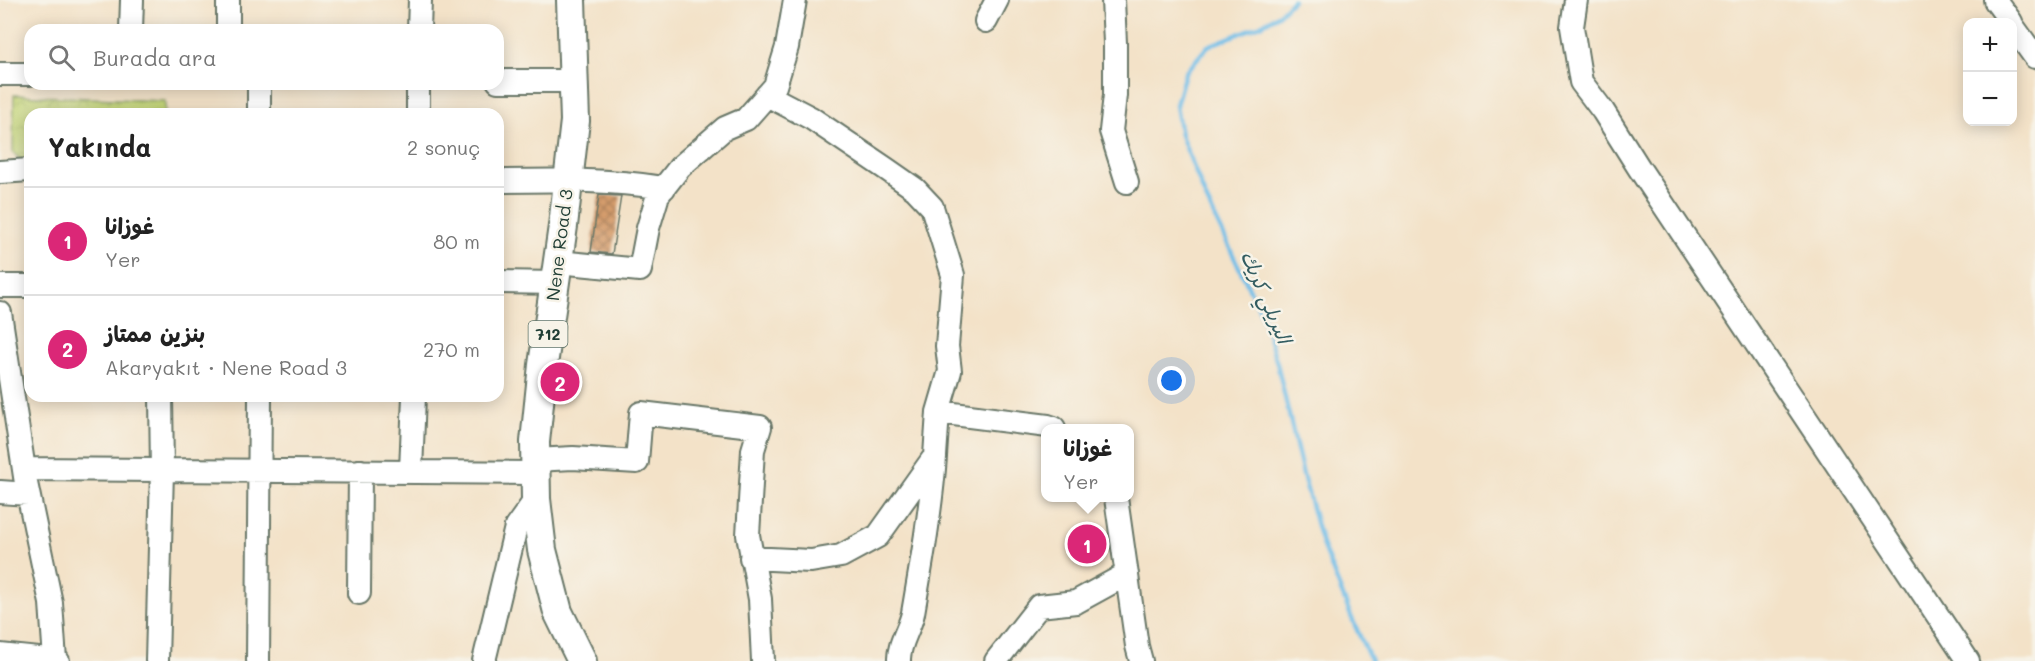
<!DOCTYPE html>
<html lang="tr">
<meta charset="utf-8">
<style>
:root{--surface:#fff;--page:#f6f6f6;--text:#222;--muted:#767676;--line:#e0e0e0;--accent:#db2777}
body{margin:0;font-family:Mali,"Playpen Sans Arabic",sans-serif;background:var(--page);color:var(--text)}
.controls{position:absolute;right:18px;top:18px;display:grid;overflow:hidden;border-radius:12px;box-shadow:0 3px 15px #0003}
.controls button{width:54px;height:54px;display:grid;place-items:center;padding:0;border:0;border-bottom:2px solid var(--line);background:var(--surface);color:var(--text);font:30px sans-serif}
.you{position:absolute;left:1172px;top:381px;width:21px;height:21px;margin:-15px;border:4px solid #fff;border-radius:50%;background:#1a73e8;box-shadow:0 0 0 9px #1a73e833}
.badge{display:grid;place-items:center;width:39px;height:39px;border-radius:50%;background:var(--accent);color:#fff;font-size:20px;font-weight:700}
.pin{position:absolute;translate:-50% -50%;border:3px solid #fff;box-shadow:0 2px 6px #0006}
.popup{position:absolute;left:1041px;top:424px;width:93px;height:78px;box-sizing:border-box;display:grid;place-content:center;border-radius:12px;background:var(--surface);filter:drop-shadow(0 2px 4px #0005);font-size:20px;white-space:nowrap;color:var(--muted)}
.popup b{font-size:22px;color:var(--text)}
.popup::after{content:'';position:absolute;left:50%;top:100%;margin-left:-12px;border:12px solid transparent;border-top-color:var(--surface)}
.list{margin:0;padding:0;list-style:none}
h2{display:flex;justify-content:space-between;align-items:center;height:78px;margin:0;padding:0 24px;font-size:26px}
h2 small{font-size:20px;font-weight:400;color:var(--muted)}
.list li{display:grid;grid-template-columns:39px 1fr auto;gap:18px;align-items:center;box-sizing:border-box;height:108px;padding:0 24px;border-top:2px solid var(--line)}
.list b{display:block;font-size:22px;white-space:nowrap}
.list p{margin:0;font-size:20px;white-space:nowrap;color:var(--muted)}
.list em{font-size:20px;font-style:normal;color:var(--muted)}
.icon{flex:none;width:33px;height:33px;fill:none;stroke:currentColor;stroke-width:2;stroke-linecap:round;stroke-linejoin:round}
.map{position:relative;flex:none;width:2035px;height:661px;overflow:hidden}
.search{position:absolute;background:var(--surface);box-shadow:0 3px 15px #0003;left:24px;top:24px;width:480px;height:66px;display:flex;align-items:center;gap:15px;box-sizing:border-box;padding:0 21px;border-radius:18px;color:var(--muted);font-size:22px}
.panel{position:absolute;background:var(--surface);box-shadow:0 3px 15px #0003;left:24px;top:108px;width:480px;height:294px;border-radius:18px}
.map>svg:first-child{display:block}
.park{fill:url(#park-crowns);stroke:#708856;stroke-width:1.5}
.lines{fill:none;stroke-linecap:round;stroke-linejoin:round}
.stream{stroke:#6ebde8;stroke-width:4.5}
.building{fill:url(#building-cross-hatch)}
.minor-casing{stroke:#697768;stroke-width:26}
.major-casing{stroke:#697768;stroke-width:32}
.minor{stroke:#fff;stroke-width:22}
.major{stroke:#fff;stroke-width:28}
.labels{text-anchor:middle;stroke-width:5;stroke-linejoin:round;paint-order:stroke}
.shield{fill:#f7f3e8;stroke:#60746a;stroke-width:1.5}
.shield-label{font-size:16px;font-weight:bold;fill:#1f3d34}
.street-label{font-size:18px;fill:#1f3d34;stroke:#f7f3e8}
.water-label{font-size:20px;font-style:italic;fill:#335d61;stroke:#f7f3e8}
</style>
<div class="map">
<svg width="2035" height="661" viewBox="0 0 2035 661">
<defs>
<pattern id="park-crowns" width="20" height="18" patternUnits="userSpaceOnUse" patternTransform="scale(1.5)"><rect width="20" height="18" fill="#c2d477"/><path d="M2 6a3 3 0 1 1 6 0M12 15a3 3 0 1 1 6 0" fill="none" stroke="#a6b768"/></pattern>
<pattern id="building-cross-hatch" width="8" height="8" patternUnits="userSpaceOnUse" patternTransform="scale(1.5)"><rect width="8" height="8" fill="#d49c6c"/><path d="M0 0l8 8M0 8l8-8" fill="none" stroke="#ab805a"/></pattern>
</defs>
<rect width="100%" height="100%" fill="#f7f3e8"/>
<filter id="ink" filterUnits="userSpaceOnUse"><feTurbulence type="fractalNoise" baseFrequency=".0167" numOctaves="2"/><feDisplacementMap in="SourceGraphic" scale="12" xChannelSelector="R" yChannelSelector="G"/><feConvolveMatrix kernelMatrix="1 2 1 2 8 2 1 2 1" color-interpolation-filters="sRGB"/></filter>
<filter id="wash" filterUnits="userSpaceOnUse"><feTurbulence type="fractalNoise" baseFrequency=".008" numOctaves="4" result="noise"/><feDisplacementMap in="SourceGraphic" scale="24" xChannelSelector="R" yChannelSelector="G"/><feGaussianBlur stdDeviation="1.35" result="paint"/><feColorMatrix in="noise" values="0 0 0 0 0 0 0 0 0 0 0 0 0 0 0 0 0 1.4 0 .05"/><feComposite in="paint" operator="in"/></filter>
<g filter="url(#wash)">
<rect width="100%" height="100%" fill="#f3e2c8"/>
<path class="park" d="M 14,95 L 165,101 L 165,114 L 30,114 L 30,163 L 22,162 L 13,152 Z"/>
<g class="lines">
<path class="stream" d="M 1293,0 L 1278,15 L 1261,25 L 1208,46 L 1185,73 L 1176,105 L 1181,135 L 1207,201 L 1262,315 L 1277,363 L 1303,475 L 1322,544 L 1353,621 L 1371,661"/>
</g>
<g id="blocks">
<path class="building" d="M 599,195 L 621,196 L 612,254 L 591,252 Z"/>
</g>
</g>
<g filter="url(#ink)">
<use href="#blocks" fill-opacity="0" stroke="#697768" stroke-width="1.5"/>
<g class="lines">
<defs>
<path id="minor" d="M 228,0 L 228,30
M 1113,0 L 1115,43 L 1115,95 L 1111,131 L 1127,182
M 1576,0 L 1572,27 L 1581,82 L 1603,111 L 1639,168 L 1968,661
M 1995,0 L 2011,22
M 986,21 L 997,0
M 2012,25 L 2035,57
M 131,30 L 132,0
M 419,30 L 420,0
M 0,74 L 30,74
M 498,81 L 574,81
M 259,84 L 259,114
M 767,95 L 811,118 L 885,168 L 915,189 L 932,207 L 953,275 L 947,346 L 950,371 L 938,412 L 1048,426 L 1054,428
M 418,114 L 418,84
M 0,172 L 30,170
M 498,181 C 554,180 609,179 664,188
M 558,262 L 640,270 L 648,228 L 658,195 L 680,167 L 725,128 L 746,119 L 775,86 L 787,47 L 795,0
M 498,282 L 555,283
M 0,286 L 30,286
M 0,313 L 26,483 L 51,603 L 55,660
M 535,460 L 573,458 L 637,462 L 641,413 L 760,427 L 753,450 L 748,535 L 760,599 L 763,661
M 24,469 L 535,473
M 411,471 L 414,396
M 0,492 L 28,494
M 1116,498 L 1137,646 L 1141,661
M 751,558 L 811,561 L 841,556 L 878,536 L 935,456 L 938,412
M 359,593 L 360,471
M 0,655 L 58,661
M 157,661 L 162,471 L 161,396
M 258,661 L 260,396
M 484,661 L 516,527 L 536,499
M 899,661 C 898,644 910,629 913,613 C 922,561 931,509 935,457
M 996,661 L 1039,606 L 1076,602 L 1127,574"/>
<path id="major" d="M 571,0 L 575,121 L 563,226 L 543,365 L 535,442 L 536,499 L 542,550 L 558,612 L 582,661"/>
</defs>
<use href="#minor" class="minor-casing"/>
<use href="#major" class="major-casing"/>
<use href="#minor" class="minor"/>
<use href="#major" class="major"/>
</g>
</g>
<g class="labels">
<rect class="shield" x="528.5" y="321" width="39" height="26" rx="4.5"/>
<g class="shield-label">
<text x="548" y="340">712</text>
</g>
<g class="street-label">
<text transform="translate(560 245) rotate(-83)" y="6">Nene Road 3</text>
</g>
<g class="water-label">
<text transform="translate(1266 297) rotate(67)" y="7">اليريلي كريك</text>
</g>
</g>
</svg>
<div class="controls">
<button>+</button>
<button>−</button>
</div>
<div class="you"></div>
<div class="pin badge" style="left:1087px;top:544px">1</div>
<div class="popup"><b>غوزانا</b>Yer</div>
<div class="pin badge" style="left:560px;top:382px">2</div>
<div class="search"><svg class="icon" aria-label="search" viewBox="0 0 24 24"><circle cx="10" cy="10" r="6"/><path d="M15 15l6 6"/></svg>Burada ara</div>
<section class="panel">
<h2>Yakında<small>2 sonuç</small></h2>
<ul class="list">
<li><span class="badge">1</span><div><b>غوزانا</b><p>Yer</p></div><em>80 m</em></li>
<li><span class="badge">2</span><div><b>بنزين ممتاز</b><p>Akaryakıt · Nene Road 3</p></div><em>270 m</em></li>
</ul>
</section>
</div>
